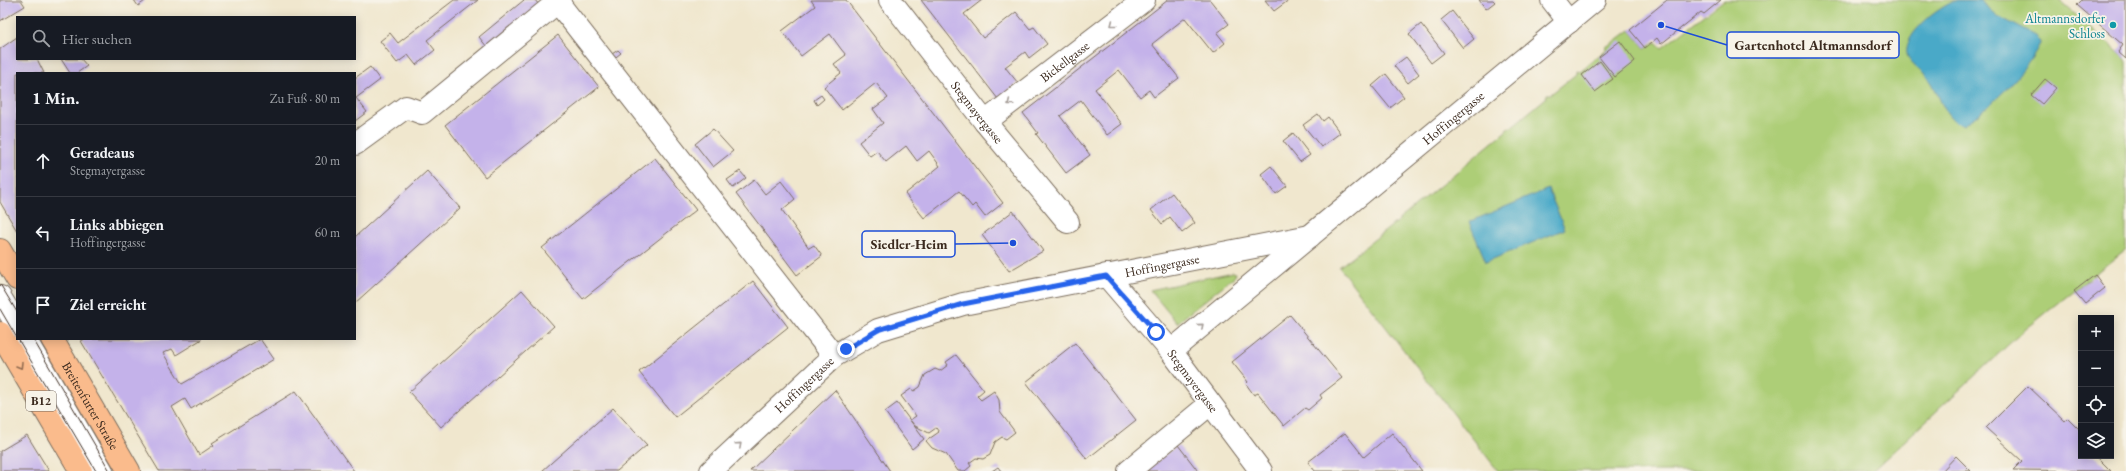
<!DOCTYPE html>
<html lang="de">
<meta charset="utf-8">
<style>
:root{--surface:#171b24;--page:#242831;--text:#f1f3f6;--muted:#9ea1a6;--line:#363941}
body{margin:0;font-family:"EB Garamond",serif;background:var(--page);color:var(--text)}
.controls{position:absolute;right:12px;bottom:12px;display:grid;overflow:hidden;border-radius:0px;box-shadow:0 2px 10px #0003}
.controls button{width:36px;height:36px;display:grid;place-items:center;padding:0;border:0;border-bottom:1px solid var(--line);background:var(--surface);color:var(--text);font:20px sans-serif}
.stop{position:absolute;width:12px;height:12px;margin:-9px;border:3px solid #2563eb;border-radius:50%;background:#fff}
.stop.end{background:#2563eb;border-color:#fff;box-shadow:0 1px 4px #0008}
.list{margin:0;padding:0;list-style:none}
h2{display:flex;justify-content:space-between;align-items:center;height:52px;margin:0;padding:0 16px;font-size:17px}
h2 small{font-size:13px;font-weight:400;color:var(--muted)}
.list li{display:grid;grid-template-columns:26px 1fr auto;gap:12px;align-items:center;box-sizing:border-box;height:72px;padding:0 16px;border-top:1px solid var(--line)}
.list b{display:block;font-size:15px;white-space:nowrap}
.list p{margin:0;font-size:13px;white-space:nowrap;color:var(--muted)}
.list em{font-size:13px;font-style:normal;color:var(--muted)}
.icon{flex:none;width:22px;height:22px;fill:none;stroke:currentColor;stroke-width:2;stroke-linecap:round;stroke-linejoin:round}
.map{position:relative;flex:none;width:2126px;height:471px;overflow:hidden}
.search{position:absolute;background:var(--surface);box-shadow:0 2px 10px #0003;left:16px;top:16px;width:340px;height:44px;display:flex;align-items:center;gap:10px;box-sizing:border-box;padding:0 14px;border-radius:0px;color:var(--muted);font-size:15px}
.panel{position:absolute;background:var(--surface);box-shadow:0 2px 10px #0003;left:16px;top:72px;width:340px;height:268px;border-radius:0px}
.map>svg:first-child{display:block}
.green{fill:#adce77;stroke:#747c4a}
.water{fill:#49a9c8;stroke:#426a73}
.building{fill:#c4b2ea}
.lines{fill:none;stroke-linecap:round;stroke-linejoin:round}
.minor-casing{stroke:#7a6c5c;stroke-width:24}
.major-casing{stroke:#7a6c5c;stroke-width:24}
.minor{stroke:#fff;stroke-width:22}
.major{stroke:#fabb8c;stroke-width:22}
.tram{stroke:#3b2a1e;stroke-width:1}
.oneway{stroke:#a79f9a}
.oneway2{stroke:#916b50}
.route{stroke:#2563eb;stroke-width:5}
.culture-dot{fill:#0f9aa8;stroke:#f7f3e8;stroke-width:1.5}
.labels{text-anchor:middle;stroke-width:3.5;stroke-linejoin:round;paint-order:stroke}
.shield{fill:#f7f3e8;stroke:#73665b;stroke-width:1}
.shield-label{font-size:12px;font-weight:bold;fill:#3b2a1e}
.culture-label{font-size:13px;fill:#0d838f;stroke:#f7f3e8;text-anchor:end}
.street-label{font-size:13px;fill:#3b2a1e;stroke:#f7f3e8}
.leader{fill:none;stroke:#1d4ed8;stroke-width:1.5}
.callout-dot{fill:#1d4ed8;stroke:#f7f3e8;stroke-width:1.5}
.callout{fill:#f7f3e8;stroke:#1d4ed8;stroke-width:1.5}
.callout-label{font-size:14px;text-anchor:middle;font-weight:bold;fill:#3b2a1e}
</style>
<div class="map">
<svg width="2126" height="471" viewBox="0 0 2126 471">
<rect width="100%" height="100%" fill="#f7f3e8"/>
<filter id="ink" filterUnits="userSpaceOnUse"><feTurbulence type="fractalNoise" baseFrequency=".025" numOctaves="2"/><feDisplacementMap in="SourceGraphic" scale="8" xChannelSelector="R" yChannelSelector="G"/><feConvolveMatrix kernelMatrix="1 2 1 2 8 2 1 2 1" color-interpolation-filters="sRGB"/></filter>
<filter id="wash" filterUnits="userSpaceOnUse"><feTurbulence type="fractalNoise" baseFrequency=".012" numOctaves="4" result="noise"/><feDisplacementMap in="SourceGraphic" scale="16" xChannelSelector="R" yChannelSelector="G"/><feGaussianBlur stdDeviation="0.9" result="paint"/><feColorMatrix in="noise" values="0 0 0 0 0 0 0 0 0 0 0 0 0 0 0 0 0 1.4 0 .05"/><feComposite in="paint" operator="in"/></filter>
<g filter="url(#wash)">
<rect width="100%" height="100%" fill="#f0e7ce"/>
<path class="green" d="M 1724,0 L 2059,0 L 2126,59 L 2126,249 L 2021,333 L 1872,471 L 1498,471 L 1339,267 L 1389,228 L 1506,131 L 1507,128 L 1510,128 L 1546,98 L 1547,94 L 1551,94 L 1576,74 L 1576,70 L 1580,71 L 1607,49 L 1606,46 L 1610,45 L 1630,30 L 1645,48 L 1656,42 L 1662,48 Z
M 1233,272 L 1236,273 L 1235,276 L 1177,323 L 1150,290 Z"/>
<path class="water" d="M 1957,0 L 1979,0 L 1998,16 L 2036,36 L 2041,42 C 2026,71 2004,93 1979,114 C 1974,118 1968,120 1964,125 C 1946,121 1941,100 1933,85 C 1928,75 1917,70 1910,61 C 1894,39 1940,6 1957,0 Z
M 1548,189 L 1565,229 L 1486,262 L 1469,222 Z"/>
<g id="blocks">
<path class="building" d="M 0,0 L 21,0 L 25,6 L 0,21 Z
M 134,0 L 144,0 L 145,1 L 138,6 Z
M 454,0 L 478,0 L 427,40 L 435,50 L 416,65 L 408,55 L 397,63 L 380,41 L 390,33 L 398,43 Z
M 524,0 L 535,0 L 539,5 L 487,47 L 479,37 Z
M 811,0 L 846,0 L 1003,203 L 985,217 L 975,204 L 972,207 L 959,191 L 924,218 L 905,194 L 940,166 L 929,151 L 917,161 L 906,146 L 886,162 L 877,151 L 870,156 L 859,142 L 883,123 L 873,109 L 888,98 L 876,83 L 842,110 L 824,87 L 841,73 L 834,64 L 846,55 L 841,49 L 830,34 L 801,56 L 782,31 L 815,6 Z
M 921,0 L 982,0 L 964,14 L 983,38 L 1016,12 L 1030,29 L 1034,27 L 1047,44 L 1029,58 L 1025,52 L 1005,67 L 1018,83 L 998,99 Z
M 1168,0 L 1210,0 L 1229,24 L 1217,33 L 1225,43 L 1213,53 L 1185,18 L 1152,44 L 1179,78 L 1154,97 L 1149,90 L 1140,97 L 1119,70 L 1095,89 L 1122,124 L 1107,135 L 1081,100 L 1060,116 L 1090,155 L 1066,173 L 1036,134 L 1038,133 L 1023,113 Z
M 1265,0 L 1289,0 L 1274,11 Z
M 1479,0 L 1493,0 L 1495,2 L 1486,9 Z
M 1667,0 L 1721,0 L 1704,14 L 1701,12 L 1661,44 L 1657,38 L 1645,48 L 1630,30 Z
M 2082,0 L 2126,0 L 2126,59 L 2118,52 L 2123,45 L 2077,5 Z
M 1452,11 L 1474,39 L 1463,48 L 1441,20 Z
M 1421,24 L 1444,53 L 1431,63 L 1409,34 Z
M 558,35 L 599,87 L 485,177 L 445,125 Z
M 17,37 L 17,59 L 37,59 L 44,73 L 17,73 L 17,231 L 0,202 L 0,49 Z
M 1620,41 L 1635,61 L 1615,77 L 1599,57 Z
M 618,50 L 621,53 L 612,60 L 609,56 Z
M 1406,57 L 1419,74 L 1408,83 L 1394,66 Z
M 61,59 L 81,59 L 87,66 L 77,73 L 70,73 Z
M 1600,61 L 1613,79 L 1595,92 L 1582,75 Z
M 370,67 L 380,80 L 356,98 L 367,112 L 355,121 L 355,78 Z
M 1386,74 L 1404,97 L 1390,108 L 1372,86 Z
M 2045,79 L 2056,88 L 2042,104 L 2031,95 Z
M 821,95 L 824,99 L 817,105 L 814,100 Z
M 1318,114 L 1323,121 L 1328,117 L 1340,133 L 1321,147 L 1303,125 Z
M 713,129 L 733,151 L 713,167 L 695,144 Z
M 1293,133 L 1310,155 L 1300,162 L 1283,141 Z
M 655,158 L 696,210 L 583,299 L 542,248 Z
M 1271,166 L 1287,186 L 1276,194 L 1261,174 Z
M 427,171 L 460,208 L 355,303 L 355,237 Z
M 740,171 L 746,178 L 733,188 L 727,180 Z
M 754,180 L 765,194 L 781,181 L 795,199 L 782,210 L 809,248 L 814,245 L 822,256 L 797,275 L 736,194 Z
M 1172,193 L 1195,223 L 1182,233 L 1170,217 L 1162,224 L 1151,210 Z
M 1013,211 L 1043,251 L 1009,271 L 982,235 Z
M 2095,275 L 2105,288 L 2085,304 L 2074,291 Z
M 753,281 L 788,327 L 675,417 L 639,372 Z
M 522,290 L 554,326 L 441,427 L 409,392 Z
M 1290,315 L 1342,378 L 1320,395 L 1322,398 L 1308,410 L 1305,408 L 1284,426 L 1258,393 L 1254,395 L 1246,384 L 1248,382 L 1232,362 Z
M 85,339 L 202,339 L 176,355 L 172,349 L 163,353 L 182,384 L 260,339 L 274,359 L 191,409 L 185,399 L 172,407 L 199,455 L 214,445 L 212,443 L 296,391 L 354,471 L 159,471 L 81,341 Z
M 1075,343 L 1136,420 L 1087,459 L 1026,382 Z
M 956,355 L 984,390 L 977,396 L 981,400 L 994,391 L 999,400 L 1000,412 L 1015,432 L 1006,439 L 1002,437 L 995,442 L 990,455 L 983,459 L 976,458 L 969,463 L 971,466 L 965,471 L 958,471 L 946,454 L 932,448 L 926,441 L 939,432 L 936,428 L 929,433 L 915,426 L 910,420 L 916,416 L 901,396 L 911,389 L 914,391 L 920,387 L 925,375 L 935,369 L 940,371 L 948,365 L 946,362 Z
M 2028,386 L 2065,421 L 2068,418 L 2081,431 L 2081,456 L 2096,456 L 2111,471 L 2013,470 L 2022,461 L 1986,428 Z
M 835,390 L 890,471 L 750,471 Z
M 897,403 L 924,439 L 912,449 L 885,412 Z
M 613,408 L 647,445 L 617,471 L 542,471 Z
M 1345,433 L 1364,457 L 1392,433 L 1422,471 L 1315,471 L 1308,462 Z
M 27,435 L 49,471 L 0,471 L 0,451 Z
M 1178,445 L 1198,471 L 1144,471 Z
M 1956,456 L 1971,471 L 1942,471 Z
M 998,467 L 1001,471 L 992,471 Z"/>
</g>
</g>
<g filter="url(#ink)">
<use href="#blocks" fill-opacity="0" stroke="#7a6c5c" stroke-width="1"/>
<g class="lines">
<defs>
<g id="minor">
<path d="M 556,0 L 834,356"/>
<path id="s1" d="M 890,0 L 985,122 L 1068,222"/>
<path d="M 1552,0 L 1569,22"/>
<path id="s2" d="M 985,122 L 1144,0"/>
<path d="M 355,144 L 406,107 L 422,113 L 560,0"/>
<path id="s3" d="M 1106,275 L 1171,351 L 1261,471"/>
<path d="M 0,297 L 17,325"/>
<path d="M 25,339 L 102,471"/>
<path id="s4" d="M 1171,351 L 1595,0"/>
<path id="s5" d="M 711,471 L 834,356 L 878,330 L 963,304 L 1310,236"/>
<path d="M 1129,471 L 1210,404"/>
</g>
<g id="major">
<path d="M 0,250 L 17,279"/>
<path d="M 0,333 L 81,471"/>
<path id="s6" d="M 52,339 L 129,471"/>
</g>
</defs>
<use href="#minor" class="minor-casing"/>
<use href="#major" class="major-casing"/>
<use href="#minor" class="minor"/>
<use href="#major" class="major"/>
<path class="tram" d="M 0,284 L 17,312
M 0,309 L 17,338
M 18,339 L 96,471
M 33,339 L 110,471"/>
</g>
<defs><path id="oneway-chevron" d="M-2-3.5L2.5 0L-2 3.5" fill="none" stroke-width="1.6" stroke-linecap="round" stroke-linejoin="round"/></defs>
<g class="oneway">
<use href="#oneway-chevron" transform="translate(1113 24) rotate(142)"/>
<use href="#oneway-chevron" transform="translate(1010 103) rotate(142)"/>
<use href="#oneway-chevron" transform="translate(1201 326) rotate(-40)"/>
<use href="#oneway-chevron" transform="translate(739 445) rotate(-42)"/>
</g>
<use class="oneway2" href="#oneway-chevron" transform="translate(20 366) rotate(59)"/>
</g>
<g class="lines" filter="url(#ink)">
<path class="route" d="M 846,349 L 878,330 L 963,304 L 1106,276 L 1156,332"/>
</g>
<circle class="culture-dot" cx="2113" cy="25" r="4"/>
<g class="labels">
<rect class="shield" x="26" y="391" width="30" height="20" rx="3"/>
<g class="shield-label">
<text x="41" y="405">B12</text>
</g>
<g class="culture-label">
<text x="2105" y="23">Altmannsdorfer<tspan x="2105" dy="15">Schloss</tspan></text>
</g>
<g class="street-label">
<text dy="5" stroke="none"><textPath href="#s2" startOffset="100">Bickellgasse</textPath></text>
<text dy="5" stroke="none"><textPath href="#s1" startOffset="142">Stegmayergasse</textPath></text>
<text dy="5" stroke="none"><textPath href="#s4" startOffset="366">Hoffingergasse</textPath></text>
<text dy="5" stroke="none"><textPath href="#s5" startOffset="511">Hoffingergasse</textPath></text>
<text dy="5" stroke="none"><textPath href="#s3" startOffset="137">Stegmayergasse</textPath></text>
<text dy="5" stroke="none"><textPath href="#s5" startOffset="127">Hoffingergasse</textPath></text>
<text dy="5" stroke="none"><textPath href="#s6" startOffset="77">Breitenfurter Straße</textPath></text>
</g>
</g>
<path class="leader" d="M1661 25L1727 45M1013 243L955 244"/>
<g class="callout-dot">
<circle cx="1661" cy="25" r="4"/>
<circle cx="1013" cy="243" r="4"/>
</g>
<g class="callout">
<rect x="1727" y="32" width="172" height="26" rx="4"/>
<rect x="862" y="231" width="93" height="26" rx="4"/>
</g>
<g class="callout-label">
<text x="1813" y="50">Gartenhotel Altmannsdorf</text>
<text x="909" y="249">Siedler-Heim</text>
</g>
</svg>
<div class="controls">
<button>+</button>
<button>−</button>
<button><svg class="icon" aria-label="locate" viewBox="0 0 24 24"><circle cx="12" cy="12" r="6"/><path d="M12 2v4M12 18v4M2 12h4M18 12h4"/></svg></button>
<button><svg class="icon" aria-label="layers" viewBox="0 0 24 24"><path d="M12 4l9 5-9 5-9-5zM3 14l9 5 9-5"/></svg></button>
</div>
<div class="stop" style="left:1156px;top:332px"></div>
<div class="stop end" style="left:846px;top:349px"></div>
<div class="search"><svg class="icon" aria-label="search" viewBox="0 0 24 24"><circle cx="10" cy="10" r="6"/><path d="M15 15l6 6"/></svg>Hier suchen</div>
<section class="panel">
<h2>1 Min.<small>Zu Fuß · 80 m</small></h2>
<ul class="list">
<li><svg class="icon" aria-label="ahead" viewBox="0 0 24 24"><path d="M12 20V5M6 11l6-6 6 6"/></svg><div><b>Geradeaus</b><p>Stegmayergasse</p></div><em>20 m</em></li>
<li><svg class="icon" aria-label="left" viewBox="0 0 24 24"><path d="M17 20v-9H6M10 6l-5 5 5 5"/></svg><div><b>Links abbiegen</b><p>Hoffingergasse</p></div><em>60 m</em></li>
<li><svg class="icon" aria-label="arrive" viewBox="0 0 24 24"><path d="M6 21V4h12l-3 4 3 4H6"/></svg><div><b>Ziel erreicht</b></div></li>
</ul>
</section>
</div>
